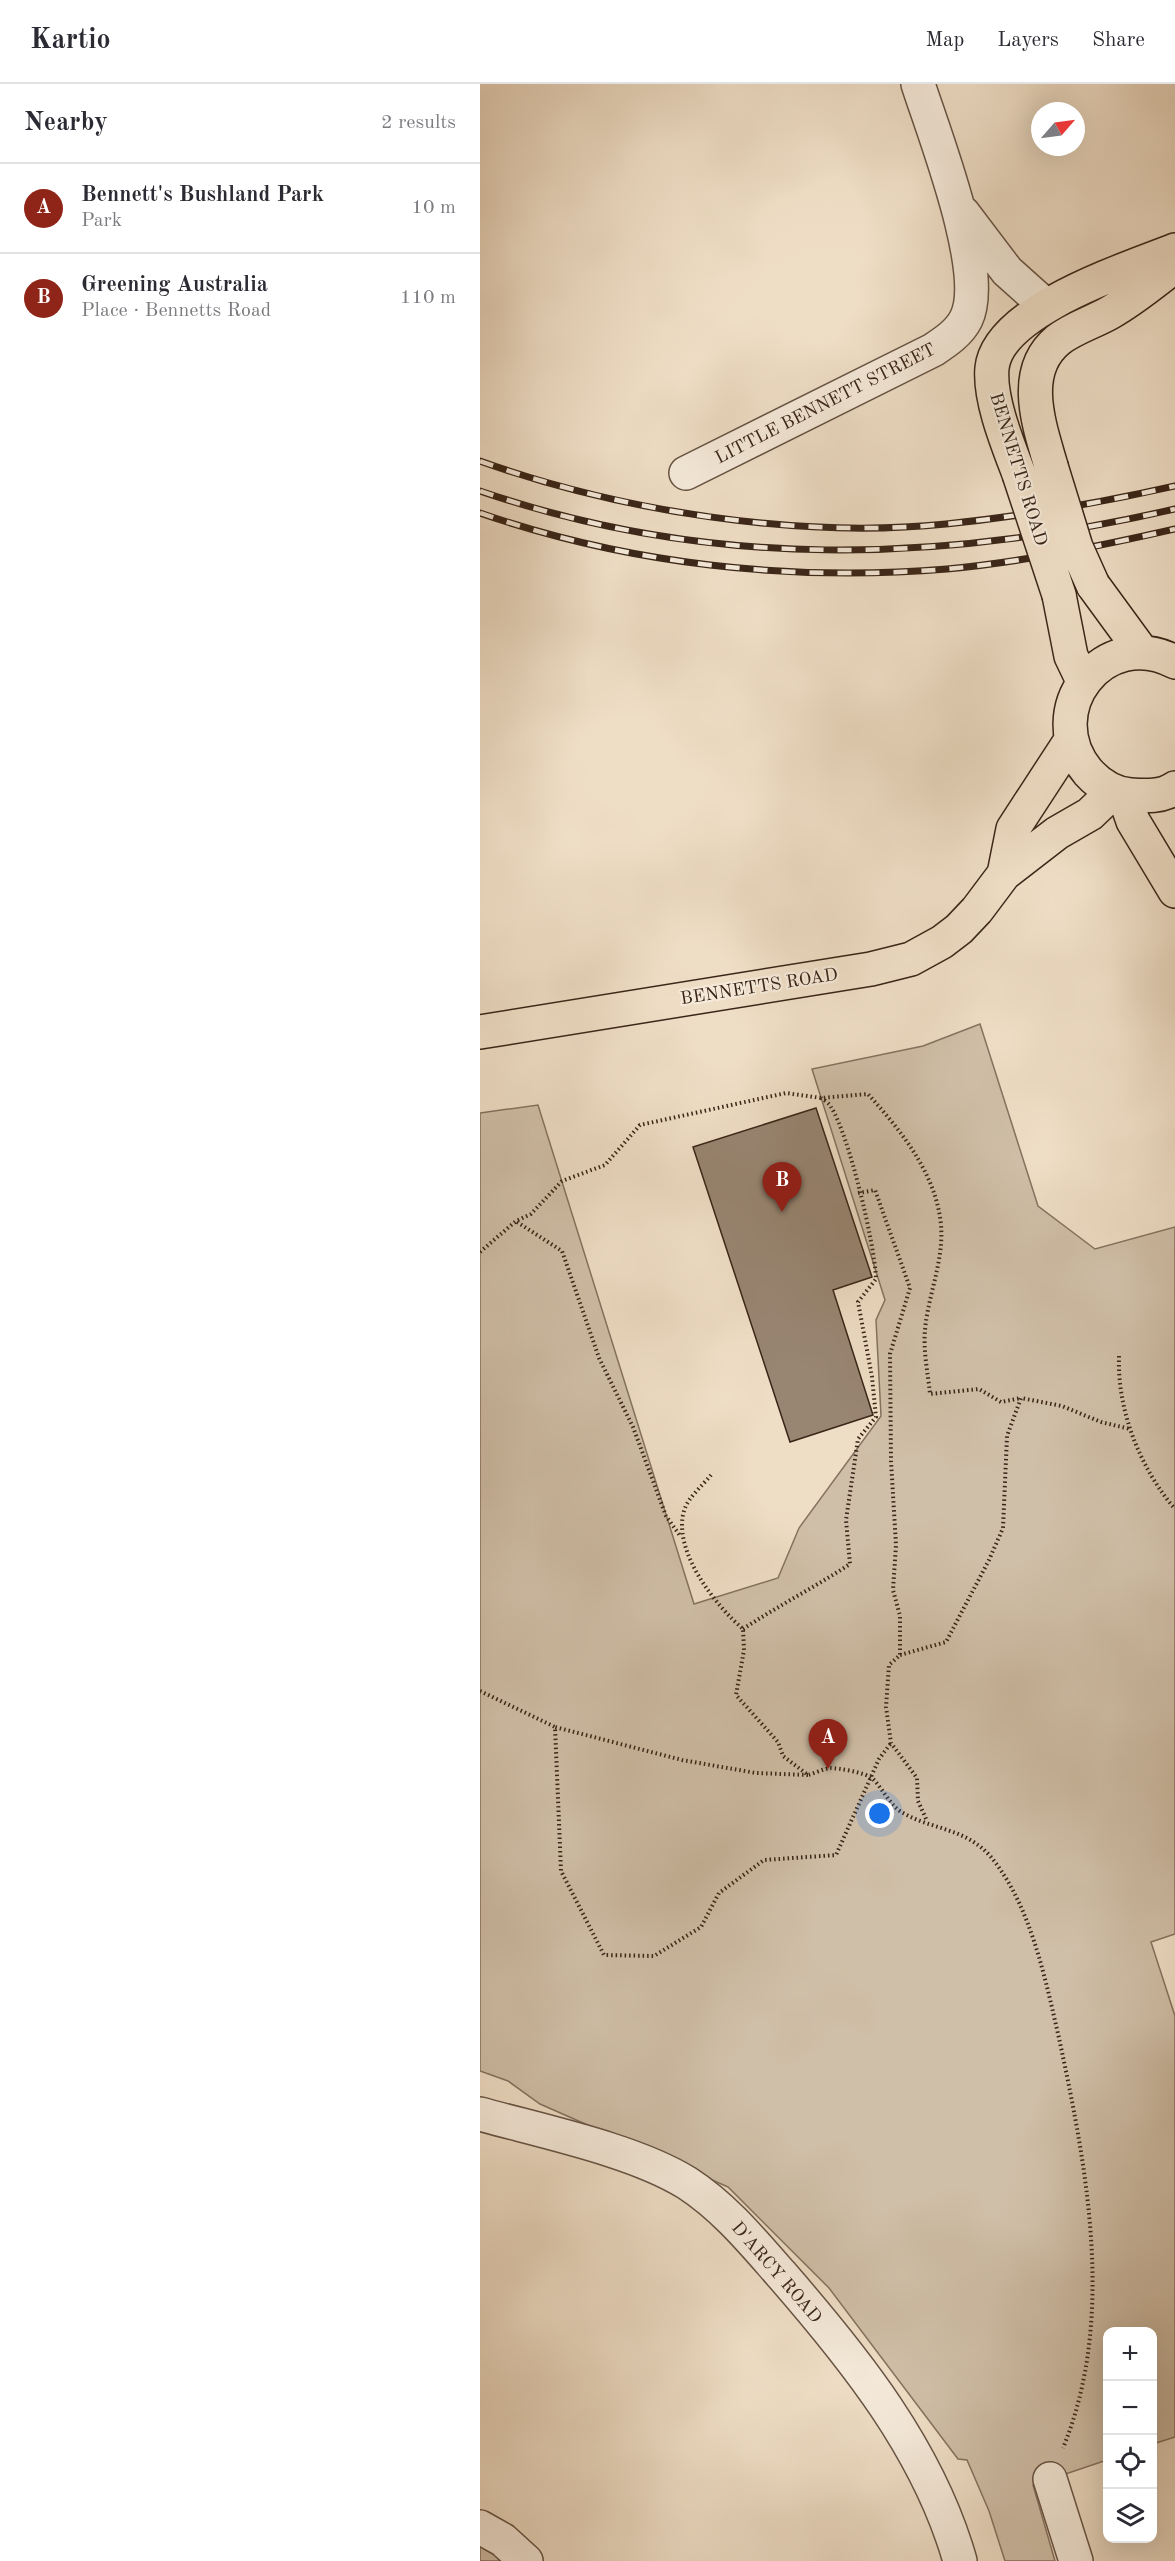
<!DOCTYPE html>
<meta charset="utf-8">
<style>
:root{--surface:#fff;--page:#f7f7f7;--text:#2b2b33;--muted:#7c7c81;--line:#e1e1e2;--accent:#8f2418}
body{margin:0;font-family:"Old Standard TT",serif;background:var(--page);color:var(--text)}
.controls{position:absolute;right:18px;bottom:18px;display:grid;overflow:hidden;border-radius:12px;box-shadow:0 6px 24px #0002}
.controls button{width:54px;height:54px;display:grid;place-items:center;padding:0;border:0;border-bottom:2px solid var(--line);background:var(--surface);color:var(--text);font:30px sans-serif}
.compass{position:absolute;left:551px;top:18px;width:54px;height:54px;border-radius:50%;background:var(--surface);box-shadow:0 6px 24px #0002;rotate:62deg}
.you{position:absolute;left:400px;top:1730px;width:21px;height:21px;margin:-15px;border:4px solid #fff;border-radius:50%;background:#1a73e8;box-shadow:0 0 0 9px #1a73e833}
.badge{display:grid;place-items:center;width:39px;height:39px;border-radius:50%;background:var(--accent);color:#fff;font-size:20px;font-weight:700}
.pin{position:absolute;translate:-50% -50px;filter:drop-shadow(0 2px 3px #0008)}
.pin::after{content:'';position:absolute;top:32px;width:21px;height:18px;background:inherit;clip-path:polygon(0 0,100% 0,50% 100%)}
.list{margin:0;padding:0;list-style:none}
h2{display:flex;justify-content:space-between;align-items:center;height:78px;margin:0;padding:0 24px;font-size:26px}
h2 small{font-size:20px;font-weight:400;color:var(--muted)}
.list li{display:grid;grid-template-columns:39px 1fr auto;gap:18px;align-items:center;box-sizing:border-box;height:90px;padding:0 24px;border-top:2px solid var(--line)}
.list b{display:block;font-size:22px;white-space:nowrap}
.list p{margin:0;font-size:20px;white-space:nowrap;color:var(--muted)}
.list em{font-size:20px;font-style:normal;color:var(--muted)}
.icon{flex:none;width:33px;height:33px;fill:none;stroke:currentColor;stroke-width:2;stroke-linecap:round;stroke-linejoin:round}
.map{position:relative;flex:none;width:695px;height:2477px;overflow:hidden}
header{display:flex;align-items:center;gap:36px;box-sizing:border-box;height:84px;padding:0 30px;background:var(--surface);border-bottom:2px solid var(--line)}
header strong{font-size:28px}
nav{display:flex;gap:33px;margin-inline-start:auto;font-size:21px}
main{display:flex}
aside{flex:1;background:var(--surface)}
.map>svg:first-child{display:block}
.green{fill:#d0bfa8;stroke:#857260;stroke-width:1.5}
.building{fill:#988572;stroke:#3a2518;stroke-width:1.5}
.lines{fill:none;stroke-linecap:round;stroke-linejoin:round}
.minor-casing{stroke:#675344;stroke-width:36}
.major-casing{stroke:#3a2518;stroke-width:36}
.path{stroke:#3a2518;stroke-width:4;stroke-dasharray:1.5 3;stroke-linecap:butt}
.minor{stroke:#f5eada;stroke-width:33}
.major{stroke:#efdec6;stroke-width:33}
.rail-casing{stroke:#3a2518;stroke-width:7}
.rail{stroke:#f5eada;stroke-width:4.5;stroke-dasharray:14;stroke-linecap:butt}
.major-bridge-casing{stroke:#3a2518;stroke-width:36;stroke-linecap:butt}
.major-bridge{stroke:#efdec6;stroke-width:33}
.labels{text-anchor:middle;stroke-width:4.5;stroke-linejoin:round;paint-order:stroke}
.street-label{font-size:18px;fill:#3a2518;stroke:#f5eada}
</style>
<header>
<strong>Kartio</strong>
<nav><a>Map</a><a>Layers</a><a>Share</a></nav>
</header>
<main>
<aside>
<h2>Nearby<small>2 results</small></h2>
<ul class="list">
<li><span class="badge">A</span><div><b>Bennett's Bushland Park</b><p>Park</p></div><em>10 m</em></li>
<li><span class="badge">B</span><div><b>Greening Australia</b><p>Place · Bennetts Road</p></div><em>110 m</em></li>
</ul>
</aside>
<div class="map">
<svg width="695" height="2477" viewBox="0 0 695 2477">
<rect width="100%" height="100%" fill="#efdec6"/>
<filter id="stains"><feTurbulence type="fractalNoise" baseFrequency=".00333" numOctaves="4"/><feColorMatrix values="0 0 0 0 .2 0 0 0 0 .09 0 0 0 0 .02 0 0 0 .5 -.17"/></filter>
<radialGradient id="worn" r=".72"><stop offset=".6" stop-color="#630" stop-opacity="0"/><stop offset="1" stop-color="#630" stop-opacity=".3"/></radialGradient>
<path class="green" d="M 500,940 L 558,1122 L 615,1165 L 695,1143 L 695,1850 L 671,1858 L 695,1932 L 695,2353 L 673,2360 L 672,2248 L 628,2248 L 627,2376 L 553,2401 L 575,2477 L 525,2477 L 509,2427 L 487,2376 L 478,2375 L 349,2204 L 248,2103 L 60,2020 L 28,1997 L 0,1987 L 0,1029 L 58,1021 L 214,1520 L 298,1494 L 319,1444 L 401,1332 L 396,1236 L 405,1216 L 332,985 L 443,962 Z
M 0,2461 L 24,2477 L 0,2477 Z"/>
<path class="building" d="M 336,1024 L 392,1193 L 353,1206 L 393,1331 L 310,1358 L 213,1063 Z"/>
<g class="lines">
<defs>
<path id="minor" d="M 483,129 L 527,187 L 566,222
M 206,389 L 453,266 C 465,258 479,249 486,235 C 509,189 454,50 438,0
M 0,2030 C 61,2047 154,2066 207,2099 C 244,2123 272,2157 301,2190 C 375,2275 449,2367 480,2477
M 570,2395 L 596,2477
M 0,2443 L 23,2456 L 46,2477"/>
<path id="major" d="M 571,382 C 560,343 539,288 578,256 C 593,244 614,238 631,228 C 654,215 674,198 695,182
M 539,390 C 528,361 509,315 512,284 C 518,226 648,185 695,166
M 613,501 L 662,568
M 579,511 L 591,572 L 603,597
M 695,578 C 624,540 557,627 608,688 C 619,700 634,710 651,711 C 666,712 682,713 695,704
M 644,711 L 653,737 L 695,807
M 524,790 L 533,745 L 591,656
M 0,948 L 391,885 L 431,875 L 462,858 L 479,845 L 497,826 L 524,790 L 577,749 L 610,730 L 634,707"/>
</defs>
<use href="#minor" class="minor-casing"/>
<use href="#major" class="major-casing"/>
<path class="path" d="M 378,1109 L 395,1106 L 430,1204 L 410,1270 L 411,1377 L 416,1461 L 413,1506 L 420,1532 L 420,1571 L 409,1581 L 406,1623 L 411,1659 L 437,1694 L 438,1717 L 447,1737
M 37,1138 L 82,1167 L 119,1274 L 153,1343 L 186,1432 L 201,1453
M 0,1168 L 36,1137 L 51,1130 L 82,1097 L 125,1081 L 160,1041 L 306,1009 L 341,1014 L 388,1010 C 421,1047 456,1089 461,1141 C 464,1177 448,1211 445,1246 C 443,1266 448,1290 450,1310 L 499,1305 L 521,1318 L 541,1314
M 639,1272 C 637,1326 660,1384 695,1425
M 231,1391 C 223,1401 209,1413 205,1424 C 190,1464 235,1521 263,1545 L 264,1566 L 256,1611 L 298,1658 L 303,1672 L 328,1691 C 335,1689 343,1685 350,1684 C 359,1684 387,1689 393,1695 C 403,1705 411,1723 423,1729 C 453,1746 486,1744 511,1773 C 551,1822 565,1894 579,1954 C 607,2085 636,2235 583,2364
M 263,1545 C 298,1522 335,1503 370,1480 L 366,1436 L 378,1355 L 396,1333 L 392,1293 L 378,1218 L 396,1195 C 395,1161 369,1051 351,1023 C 349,1019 344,1016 341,1014
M 420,1571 L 466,1558 L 509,1476 L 523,1444 L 527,1352 L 541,1314 L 582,1322 L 621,1338 L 650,1345
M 0,1607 L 75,1643
M 328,1691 L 276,1689 L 202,1676 L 75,1643 L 81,1787 L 124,1871 L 174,1872 L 221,1843 L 239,1809 L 284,1776 L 356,1771 L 399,1675 L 411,1659"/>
<use href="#minor" class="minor"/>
<use href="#major" class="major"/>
<defs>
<path id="rail" d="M 0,377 C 140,427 318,455 466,440 C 543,432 620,419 695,402
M 0,407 C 231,486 460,479 695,425
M 0,429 C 148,480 310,498 467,485 C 543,478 620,462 695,445"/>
</defs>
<use href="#rail" class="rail-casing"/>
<use href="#rail" class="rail"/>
<defs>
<path id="major-bridge" d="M 571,382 L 596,463 L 613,501
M 539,390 L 579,511"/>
</defs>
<use href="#major-bridge" class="major-bridge-casing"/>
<use href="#major-bridge" class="major-bridge"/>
</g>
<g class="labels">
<g class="street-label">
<text transform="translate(345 319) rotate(-27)" y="6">LITTLE BENNETT STREET</text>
<text transform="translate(539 385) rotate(73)" y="6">BENNETTS ROAD</text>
<text transform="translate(279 902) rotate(-9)" y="6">BENNETTS ROAD</text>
<text transform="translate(297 2188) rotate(49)" y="6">D'ARCY ROAD</text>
</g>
</g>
<rect width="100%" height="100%" filter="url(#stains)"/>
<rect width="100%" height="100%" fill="url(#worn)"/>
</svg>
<div class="controls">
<button>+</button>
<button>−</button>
<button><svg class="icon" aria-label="locate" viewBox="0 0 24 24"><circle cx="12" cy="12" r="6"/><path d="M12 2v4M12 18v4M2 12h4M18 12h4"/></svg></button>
<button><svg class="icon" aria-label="layers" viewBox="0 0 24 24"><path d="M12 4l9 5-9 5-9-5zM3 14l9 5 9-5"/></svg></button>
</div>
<svg class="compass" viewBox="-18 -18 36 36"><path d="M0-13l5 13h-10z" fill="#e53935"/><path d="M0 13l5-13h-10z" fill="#7c7c81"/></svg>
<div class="you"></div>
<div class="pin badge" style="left:348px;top:1685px">A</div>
<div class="pin badge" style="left:302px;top:1128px">B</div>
</div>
</main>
